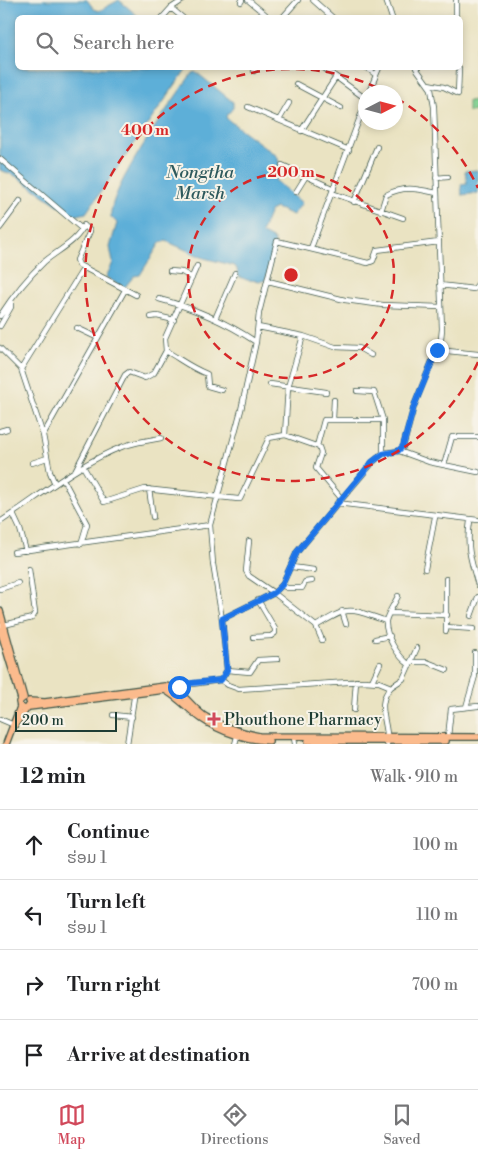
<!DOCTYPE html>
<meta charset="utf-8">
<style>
:root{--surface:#fff;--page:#f2f2f2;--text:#202124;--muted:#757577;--line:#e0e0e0;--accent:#d1495b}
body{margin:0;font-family:"Libre Bodoni","Noto Sans Lao",serif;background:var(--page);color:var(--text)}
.compass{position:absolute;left:358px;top:85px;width:45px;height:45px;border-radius:50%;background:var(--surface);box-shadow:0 2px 8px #0003;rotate:84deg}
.scale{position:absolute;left:15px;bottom:12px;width:102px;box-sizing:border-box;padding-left:5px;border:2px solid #1f3d34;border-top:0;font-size:14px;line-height:18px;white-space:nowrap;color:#1f3d34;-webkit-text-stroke:4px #f7f3e8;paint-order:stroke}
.stop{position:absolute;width:15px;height:15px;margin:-11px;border:4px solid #1a73e8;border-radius:50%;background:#fff}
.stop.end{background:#1a73e8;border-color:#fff;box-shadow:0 1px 5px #0008}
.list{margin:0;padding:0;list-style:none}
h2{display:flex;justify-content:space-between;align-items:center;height:65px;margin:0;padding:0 20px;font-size:21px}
h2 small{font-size:16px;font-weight:400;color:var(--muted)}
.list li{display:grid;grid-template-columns:32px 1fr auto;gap:15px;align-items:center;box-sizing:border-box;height:70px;padding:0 20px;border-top:1px solid var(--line)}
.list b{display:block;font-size:19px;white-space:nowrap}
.list p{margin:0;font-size:16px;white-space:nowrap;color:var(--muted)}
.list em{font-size:16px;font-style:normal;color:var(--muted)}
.icon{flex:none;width:28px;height:28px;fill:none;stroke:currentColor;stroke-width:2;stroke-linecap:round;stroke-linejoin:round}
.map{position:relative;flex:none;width:478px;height:744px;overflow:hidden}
.search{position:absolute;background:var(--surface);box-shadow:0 2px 8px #0003;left:15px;right:15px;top:15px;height:55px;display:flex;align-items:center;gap:12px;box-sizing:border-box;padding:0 18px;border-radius:8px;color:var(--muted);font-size:19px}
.sheet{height:345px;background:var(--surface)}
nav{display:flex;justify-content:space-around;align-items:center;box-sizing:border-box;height:70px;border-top:1px solid var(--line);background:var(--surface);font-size:14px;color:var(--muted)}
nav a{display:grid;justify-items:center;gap:2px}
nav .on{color:var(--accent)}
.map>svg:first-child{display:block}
.green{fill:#80d090;stroke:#508662}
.water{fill:#5dafd8;stroke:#3e7686}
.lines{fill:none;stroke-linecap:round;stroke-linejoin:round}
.minor-casing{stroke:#3d5649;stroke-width:6}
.major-casing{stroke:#3d5649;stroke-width:8}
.minor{stroke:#fff;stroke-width:4.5}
.major{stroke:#fbbb8d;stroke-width:5.5}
.route{stroke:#1a73e8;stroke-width:6}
.ring{fill:none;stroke:#d62828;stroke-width:2.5;stroke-dasharray:9 6}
.poi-dot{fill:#d1495b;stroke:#f7f3e8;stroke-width:2}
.labels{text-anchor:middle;stroke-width:4;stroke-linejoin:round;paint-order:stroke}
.poi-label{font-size:16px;fill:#1f3d34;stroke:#f7f3e8;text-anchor:start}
.water-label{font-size:18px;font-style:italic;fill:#2e5a5d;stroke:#f7f3e8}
.centre{fill:#d62828;stroke:#f7f3e8;stroke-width:2.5}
.ring-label{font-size:15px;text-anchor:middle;font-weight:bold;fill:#d62828;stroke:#f7f3e8;stroke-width:4;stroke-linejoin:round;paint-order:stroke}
</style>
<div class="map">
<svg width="478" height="744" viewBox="0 0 478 744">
<rect width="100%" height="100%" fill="#f7f3e8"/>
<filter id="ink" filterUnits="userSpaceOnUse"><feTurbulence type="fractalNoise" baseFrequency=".02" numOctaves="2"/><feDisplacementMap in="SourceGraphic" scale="10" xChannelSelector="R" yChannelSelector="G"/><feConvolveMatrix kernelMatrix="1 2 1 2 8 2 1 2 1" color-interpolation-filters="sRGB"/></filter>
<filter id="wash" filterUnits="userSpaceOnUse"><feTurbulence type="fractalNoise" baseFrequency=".0096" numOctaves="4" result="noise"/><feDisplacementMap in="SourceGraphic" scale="20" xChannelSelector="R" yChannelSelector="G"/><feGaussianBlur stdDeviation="1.12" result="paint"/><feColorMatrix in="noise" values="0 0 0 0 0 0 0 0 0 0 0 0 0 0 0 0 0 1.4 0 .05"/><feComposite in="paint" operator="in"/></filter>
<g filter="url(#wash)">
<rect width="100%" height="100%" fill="#eae3c2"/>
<path class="green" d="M 475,47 L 478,47 L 478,111 L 468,112 L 468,101 L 477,100 Z"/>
<path class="water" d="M 0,0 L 87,0 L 94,9 L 99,11 L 119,0 L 139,17 L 18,18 L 18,68 L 187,68 L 86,213 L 74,216 L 14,175 L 0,170 Z
M 196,72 L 233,102 L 233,108 L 226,116 L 227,119 L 277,156 L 281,168 L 275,180 L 302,203 L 293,215 L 276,208 L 270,211 L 261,233 L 274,240 L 275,243 L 266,279 L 264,281 L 247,280 L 238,276 L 237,269 L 235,266 L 204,258 L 166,241 L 160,243 L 140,275 L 134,276 L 124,288 L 106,277 L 113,263 L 110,247 L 117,223 L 111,217 C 107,191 174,99 192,73 Z
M 478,170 L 478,193 L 462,195 L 461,184 L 467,183 L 465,171 Z"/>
</g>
<g filter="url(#ink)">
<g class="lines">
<defs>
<path id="minor" d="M 248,0 L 265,14
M 313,0 L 333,18
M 386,0 L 392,18
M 456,0 L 456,18
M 241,2 L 242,0
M 171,8 L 183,18
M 162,18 L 171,8 L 183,0
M 282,18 L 298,0
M 324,68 L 366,99
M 367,68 L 376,75
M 254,71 L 256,68
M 296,84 L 341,108
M 428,84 L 444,87 L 458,94 L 459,68
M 369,92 L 379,68
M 248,107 L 349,150
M 279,120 L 289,103
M 301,131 L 336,77
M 0,159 L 82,229
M 282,165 L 334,189
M 436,178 L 448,177
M 296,192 L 306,176
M 332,193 L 403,218
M 354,202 L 377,147
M 381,211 L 386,195 C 404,185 418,189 437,193
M 0,228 L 20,201
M 311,248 L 366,101
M 170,271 L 182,272 L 192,278
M 268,281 L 345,300 L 383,305 L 441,307
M 440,285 L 474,289 L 478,284
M 159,299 C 194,308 226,322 256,342
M 0,316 C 13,296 27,278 44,262 C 57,251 78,241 84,225 L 90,231 L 77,260 L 79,265 L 136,295
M 151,317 L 157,316 L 174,320
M 215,319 L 235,273
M 0,326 L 11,307 L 11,300
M 258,327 L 303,336 L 335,347 L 359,348 L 371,355
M 77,328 L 96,337
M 0,348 L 21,369 L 43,435 L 50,472 L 55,484
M 437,350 L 478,354
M 166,351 C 180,359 191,368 207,374 L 208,386 L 222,390
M 21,369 L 83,269
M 270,384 L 326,392
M 357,391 L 374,392 L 383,420 L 383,453
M 333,419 L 334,400
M 0,431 L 7,429
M 43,435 L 125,290
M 285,435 L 288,387 L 303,336
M 317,446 L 324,420 L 383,420
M 399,451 L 429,462 L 478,472
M 32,463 L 47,458
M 444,465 L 452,437 L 478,437
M 84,468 L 104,502 L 145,489 L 238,499 L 240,499 L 269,438 L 285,435 L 319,447 L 321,453 L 316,468 L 341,498
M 75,471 L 125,375 L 129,372 L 145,378 L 154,373 L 166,351 L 165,338 L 197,266
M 63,479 L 87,524 L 81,544
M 149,489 L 153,517
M 337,503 L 478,520
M 13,514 L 20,529 L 26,551
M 470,521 C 466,547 471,561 478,585
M 0,522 C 40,496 79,463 124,446 C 136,442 149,440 161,438
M 249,541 L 246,571 L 249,576 L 274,593 L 316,626 L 322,640
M 14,552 L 210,525
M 292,567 L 314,570
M 425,569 L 435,517
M 282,585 L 287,588 L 302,588 L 305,582 L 312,581
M 0,589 L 18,583
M 398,596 C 395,603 387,614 386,621 C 385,636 398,657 410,665
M 342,611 L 346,624
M 390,613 L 447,615
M 471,616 L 478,597
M 222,619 L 274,593 L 282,585 L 297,552 L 373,462 L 383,453 L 399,451 L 403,447 L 414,406 L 441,339 L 442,329 L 434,107 L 431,89 L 416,68
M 0,626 L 32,618 L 35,613 L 29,569
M 316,626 C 351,605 348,608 386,621
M 446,627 L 473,629
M 446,631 L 446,579
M 253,637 L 271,636 L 275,633 L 275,629 L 258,600
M 375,639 L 390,636
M 412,662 L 427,662 L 447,670
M 227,670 L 250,672 L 258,660 L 278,659
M 221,680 L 228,685 L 239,689 L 364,681 L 379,682 L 391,687 L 403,679 L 417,648
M 372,681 L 380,664
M 170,687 L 221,680 L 227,670 L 222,619 L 213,564 L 210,525 L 241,410 L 256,342 L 259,313 L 277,241 L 368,263 L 373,261 L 377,250 L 439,242
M 466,707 L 475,676 L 475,653
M 354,710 L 356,681
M 113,715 L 132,717
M 0,719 L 14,725
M 448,737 L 451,709 L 478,706
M 294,738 L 295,744
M 127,744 L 135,691
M 235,744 L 238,733
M 387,744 C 390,725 374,705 391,687"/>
<path id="major" d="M 0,611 L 24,698
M 0,629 L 21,699
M 22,699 L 19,702 L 20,707 L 26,709
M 29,701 L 45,702 L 165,686 C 182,688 192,709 206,717 C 222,727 241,732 259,736 L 478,737
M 29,707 L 165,690 C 179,698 189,710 202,719 C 221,732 246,740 269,741
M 12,729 L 30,704
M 308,741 L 446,741
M 6,744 L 20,707"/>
</defs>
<use href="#minor" class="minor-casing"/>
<use href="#major" class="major-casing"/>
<use href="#minor" class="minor"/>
<use href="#major" class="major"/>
</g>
</g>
<g class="lines" filter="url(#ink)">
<path class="route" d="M 179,687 L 183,684 L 221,680 L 227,670 L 222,619 L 274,593 L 282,585 L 297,552 L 372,462 L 383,454 L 398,451 L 403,446 L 414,406 L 437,350"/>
</g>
<g class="ring">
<circle cx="291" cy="275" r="103"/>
<path d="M478 362A206 206 0 1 1 386 92M396 98A206 206 0 0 1 478 188"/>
</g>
<path class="poi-dot" d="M211.5 711.5h5v5h5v5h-5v5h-5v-5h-5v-5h5z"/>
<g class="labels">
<g class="poi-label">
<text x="224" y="725">Phouthone Pharmacy</text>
</g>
<g class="water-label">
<text x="200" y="178">Nongtha<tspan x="200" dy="21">Marsh</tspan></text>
</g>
</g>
<circle cx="291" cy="275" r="8" class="centre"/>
<g class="ring-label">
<text x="145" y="135">400 m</text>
<text x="291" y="177">200 m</text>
</g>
</svg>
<svg class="compass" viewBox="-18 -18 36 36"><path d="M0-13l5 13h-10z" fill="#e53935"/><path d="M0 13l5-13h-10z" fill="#757577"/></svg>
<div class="scale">200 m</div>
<div class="stop" style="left:179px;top:687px"></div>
<div class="stop end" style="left:437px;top:350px"></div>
<div class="search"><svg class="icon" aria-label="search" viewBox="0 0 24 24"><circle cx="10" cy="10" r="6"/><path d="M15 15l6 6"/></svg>Search here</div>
</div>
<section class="sheet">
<h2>12 min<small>Walk · 910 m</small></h2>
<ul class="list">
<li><svg class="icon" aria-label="ahead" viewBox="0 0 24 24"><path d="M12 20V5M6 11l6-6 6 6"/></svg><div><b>Continue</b><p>ຮ່ອມ 1</p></div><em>100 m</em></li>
<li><svg class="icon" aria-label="left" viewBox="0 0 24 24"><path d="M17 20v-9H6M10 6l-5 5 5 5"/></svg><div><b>Turn left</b><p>ຮ່ອມ 1</p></div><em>110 m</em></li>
<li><svg class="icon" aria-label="right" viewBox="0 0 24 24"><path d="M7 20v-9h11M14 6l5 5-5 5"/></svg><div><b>Turn right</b></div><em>700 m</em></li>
<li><svg class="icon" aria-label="arrive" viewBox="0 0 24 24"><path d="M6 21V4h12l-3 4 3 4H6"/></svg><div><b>Arrive at destination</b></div></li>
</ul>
</section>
<nav>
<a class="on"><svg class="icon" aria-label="map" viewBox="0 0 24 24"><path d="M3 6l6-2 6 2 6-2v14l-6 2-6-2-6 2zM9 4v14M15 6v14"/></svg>Map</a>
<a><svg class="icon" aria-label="directions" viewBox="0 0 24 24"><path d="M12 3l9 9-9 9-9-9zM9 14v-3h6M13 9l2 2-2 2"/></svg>Directions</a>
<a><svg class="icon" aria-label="saved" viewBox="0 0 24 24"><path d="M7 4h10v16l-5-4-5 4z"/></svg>Saved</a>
</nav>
